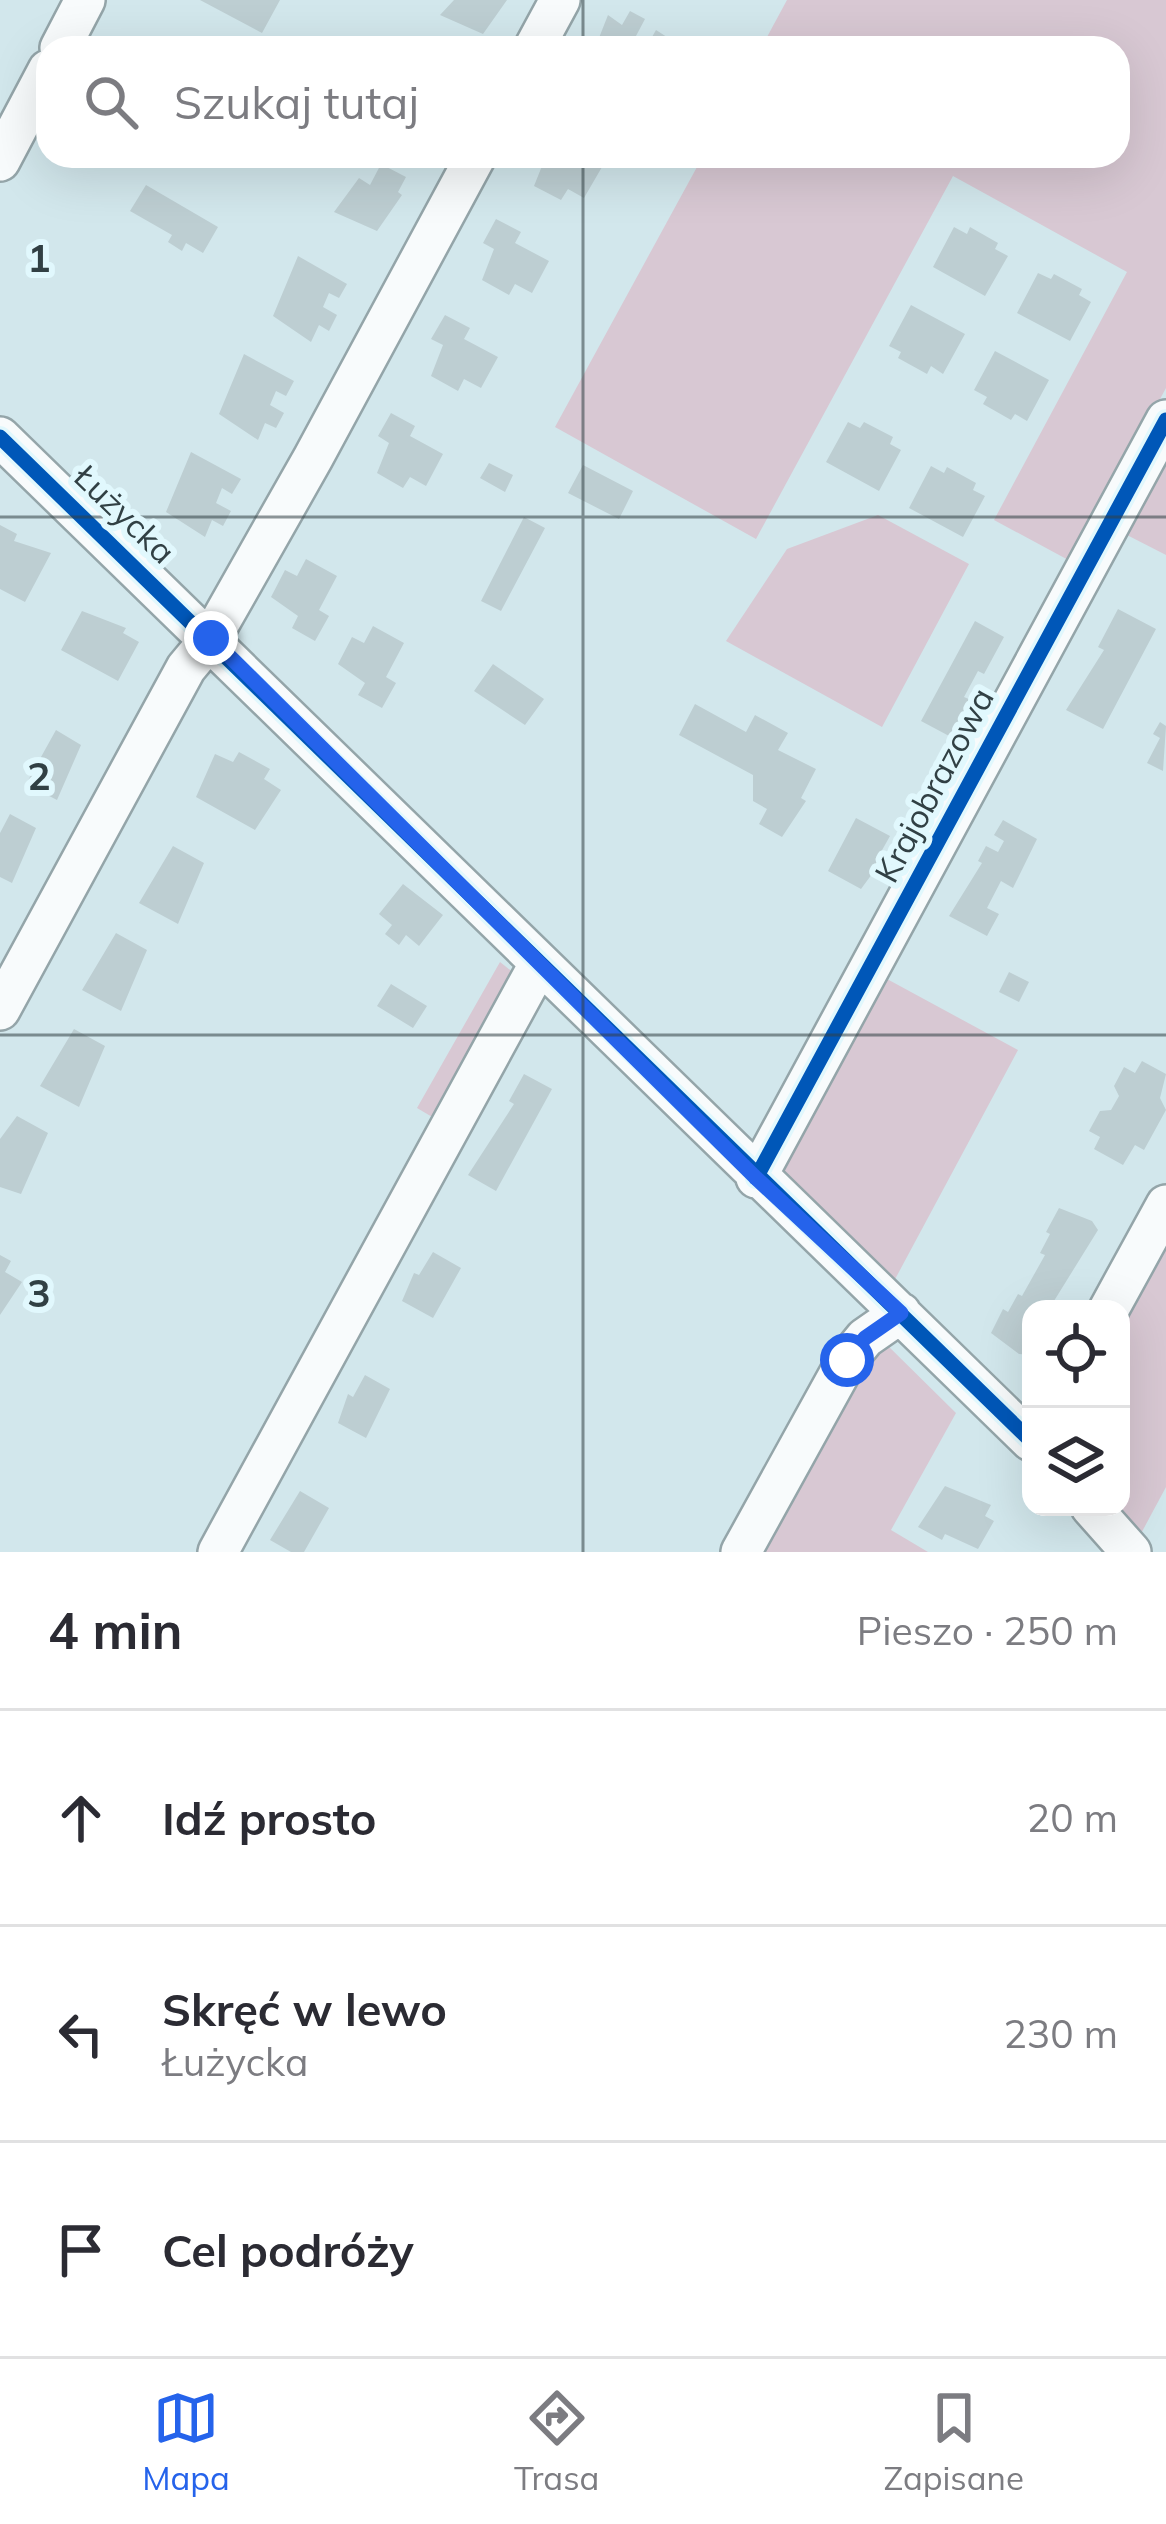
<!DOCTYPE html>
<html lang="pl">
<meta charset="utf-8">
<style>
:root{--surface:#fff;--page:#f2f2f3;--text:#2b2b33;--muted:#7c7c81;--line:#e1e1e2;--accent:#2563eb}
body{margin:0;font-family:Mulish,sans-serif;background:var(--page);color:var(--text)}
.controls{position:absolute;right:36px;bottom:36px;display:grid;overflow:hidden;border-radius:24px;box-shadow:0 12px 48px #0002}
.controls button{width:108px;height:108px;display:grid;place-items:center;padding:0;border:0;border-bottom:3px solid var(--line);background:var(--surface);color:var(--text);font:60px sans-serif}
.stop{position:absolute;width:36px;height:36px;margin:-27px;border:9px solid #2563eb;border-radius:50%;background:#fff}
.stop.end{background:#2563eb;border-color:#fff;box-shadow:0 3px 12px #0008}
.list{margin:0;padding:0;list-style:none}
h2{display:flex;justify-content:space-between;align-items:center;height:156px;margin:0;padding:0 48px;font-size:51px}
h2 small{font-size:39px;font-weight:400;color:var(--muted)}
.list li{display:grid;grid-template-columns:78px 1fr auto;gap:36px;align-items:center;box-sizing:border-box;height:216px;padding:0 48px;border-top:3px solid var(--line)}
.list b{display:block;font-size:45px;white-space:nowrap}
.list p{margin:0;font-size:39px;white-space:nowrap;color:var(--muted)}
.list em{font-size:39px;font-style:normal;color:var(--muted)}
.icon{flex:none;width:66px;height:66px;fill:none;stroke:currentColor;stroke-width:2;stroke-linecap:round;stroke-linejoin:round}
.map{position:relative;flex:none;width:1166px;height:1552px;overflow:hidden}
.search{position:absolute;background:var(--surface);box-shadow:0 12px 48px #0002;left:36px;right:36px;top:36px;height:132px;display:flex;align-items:center;gap:30px;box-sizing:border-box;padding:0 42px;border-radius:36px;color:var(--muted);font-size:45px}
.sheet{height:804px;background:var(--surface)}
nav{display:flex;justify-content:space-around;align-items:center;box-sizing:border-box;height:168px;border-top:3px solid var(--line);background:var(--surface);font-size:33px;color:var(--muted)}
nav a{display:grid;justify-items:center;gap:6px}
nav .on{color:var(--accent)}
.map>svg:first-child{display:block}
.green{fill:#d8c8d3}
.building{fill:#bdced2}
.lines{fill:none;stroke-linecap:round;stroke-linejoin:round}
.minor-casing{stroke:#94a5a9;stroke-width:44}
.minor{stroke:#f8fbfc;stroke-width:39}
.cycleway-casing{stroke:#e1f8fd;stroke-width:22}
.cycleway{stroke:#0057b8;stroke-width:15}
.route{stroke:#2563eb;stroke-width:15}
.grid{fill:none;stroke:#314044;stroke-width:3;stroke-opacity:0.55}
.labels{text-anchor:middle;stroke-width:12;stroke-linejoin:round;paint-order:stroke}
.street-label{font-size:33px;fill:#314044;stroke:#e1f8fd}
.grid-label{font-size:39px;text-anchor:middle;font-weight:bold;fill:#314044;stroke:#e1f8fd;stroke-width:12;stroke-linejoin:round;paint-order:stroke}
</style>
<div class="map">
<svg width="1166" height="1552" viewBox="0 0 1166 1552">
<rect width="100%" height="100%" fill="#d2e7ec"/>
<path class="green" d="M 787,0 L 1166,0 L 1166,388 L 1072,562 L 994,520 L 1127,272 L 953,176 L 756,539 L 555,427 L 703,156 L 1118,156 L 1118,48 L 761,48 Z
M 1166,458 L 1166,555 L 1125,534 Z
M 878,515 L 969,564 L 882,727 L 726,641 L 787,549 Z
M 500,962 L 519,977 L 439,1121 L 417,1108 Z
M 887,979 L 1018,1050 L 893,1283 L 780,1172 Z
M 1166,1236 L 1166,1487 L 1137,1541 L 1108,1507 L 1121,1507 L 1121,1319 Z
M 880,1338 L 956,1413 L 891,1530 L 928,1552 L 755,1552 Z"/>
<path class="building" d="M 200,0 L 280,0 L 262,33 Z
M 454,0 L 507,0 L 483,34 L 440,15 Z
M 630,11 L 645,19 L 636,36 L 648,44 L 656,30 L 670,39 L 665,48 L 595,48 L 608,15 L 622,25 Z
M 546,156 L 582,156 L 602,167 L 584,198 L 568,189 L 561,200 L 534,186 Z
M 381,164 L 406,177 L 398,192 L 402,195 L 377,231 L 334,212 L 359,178 L 370,185 Z
M 146,185 L 218,227 L 203,253 L 186,243 L 182,251 L 168,242 L 172,235 L 130,211 Z
M 496,219 L 521,232 L 515,243 L 549,261 L 532,293 L 515,284 L 509,295 L 482,280 L 494,249 L 483,243 Z
M 954,227 L 967,234 L 970,227 L 998,243 L 995,249 L 1008,256 L 985,296 L 933,267 Z
M 298,256 L 347,284 L 339,298 L 329,293 L 323,307 L 337,315 L 329,331 L 319,325 L 311,342 L 273,316 Z
M 1038,273 L 1051,279 L 1054,274 L 1082,289 L 1079,295 L 1091,302 L 1070,341 L 1017,313 Z
M 911,305 L 965,334 L 943,374 L 931,366 L 927,374 L 898,358 L 901,352 L 889,346 Z
M 445,315 L 470,328 L 464,339 L 498,357 L 481,388 L 464,379 L 458,391 L 431,376 L 443,345 L 431,339 Z
M 995,351 L 1049,380 L 1027,421 L 1015,414 L 1011,420 L 983,404 L 987,397 L 974,390 Z
M 244,354 L 294,381 L 286,396 L 276,391 L 270,405 L 284,413 L 276,428 L 265,423 L 258,440 L 219,414 Z
M 391,413 L 415,426 L 410,436 L 443,454 L 426,486 L 410,477 L 403,488 L 377,473 L 389,443 L 378,436 Z
M 848,422 L 860,428 L 864,422 L 893,437 L 890,444 L 901,450 L 879,491 L 826,462 Z
M 191,452 L 241,479 L 232,494 L 222,488 L 216,503 L 231,511 L 223,526 L 212,520 L 205,537 L 166,512 Z
M 489,463 L 513,475 L 505,492 L 480,478 Z
M 583,465 L 633,491 L 619,519 L 568,493 Z
M 931,466 L 944,473 L 947,467 L 976,483 L 973,490 L 985,496 L 963,537 L 909,508 Z
M 524,517 L 545,528 L 501,611 L 481,601 Z
M 0,525 L 17,534 L 14,541 L 51,553 L 25,602 L 0,589 Z
M 306,559 L 337,576 L 319,610 L 329,616 L 315,641 L 292,628 L 298,616 L 271,597 L 285,570 L 297,576 Z
M 1118,609 L 1156,629 L 1103,729 L 1066,710 L 1104,650 L 1098,647 Z
M 82,611 L 126,628 L 123,633 L 139,642 L 118,681 L 61,650 Z
M 975,621 L 1004,637 L 984,674 L 978,671 L 964,697 L 971,700 L 951,737 L 921,721 Z
M 373,626 L 404,643 L 386,677 L 396,683 L 382,708 L 358,695 L 365,683 L 338,664 L 352,637 L 364,643 Z
M 493,664 L 544,699 L 525,725 L 474,691 Z
M 695,704 L 746,732 L 755,715 L 788,733 L 778,750 L 816,769 L 801,798 L 806,801 L 782,837 L 759,824 L 767,809 L 753,801 L 753,775 L 679,735 Z
M 1160,722 L 1166,726 L 1163,771 L 1147,763 L 1160,738 L 1153,734 Z
M 56,730 L 81,745 L 57,800 L 26,784 Z
M 239,752 L 270,769 L 264,779 L 281,790 L 255,830 L 196,797 L 215,754 L 233,762 Z
M 10,814 L 36,828 L 12,883 L 0,877 L 0,833 Z
M 856,818 L 890,836 L 881,852 L 886,855 L 861,889 L 828,871 Z
M 1003,820 L 1037,839 L 1013,888 L 1001,881 L 987,908 L 999,914 L 987,936 L 949,916 L 982,863 L 978,861 L 986,846 L 998,852 L 1004,841 L 994,835 Z
M 173,846 L 204,863 L 178,924 L 139,903 Z
M 403,884 L 443,915 L 419,946 L 406,935 L 399,945 L 385,934 L 392,925 L 379,914 Z
M 116,933 L 147,950 L 121,1011 L 82,990 Z
M 1009,972 L 1029,982 L 1019,1002 L 999,992 Z
M 391,984 L 427,1006 L 413,1028 L 377,1006 Z
M 74,1029 L 105,1046 L 79,1107 L 40,1086 Z
M 1142,1061 L 1166,1074 L 1160,1098 L 1166,1110 L 1144,1150 L 1135,1145 L 1123,1165 L 1094,1149 L 1100,1137 L 1089,1131 L 1100,1111 L 1111,1110 L 1119,1096 L 1114,1086 L 1124,1067 L 1135,1073 Z
M 524,1074 L 552,1089 L 496,1191 L 468,1175 L 514,1104 L 509,1101 Z
M 17,1116 L 48,1133 L 21,1194 L 0,1187 L 0,1139 Z
M 1059,1208 L 1092,1221 L 1098,1230 L 1049,1309 L 1031,1309 L 1031,1355 L 1019,1354 L 991,1333 L 1003,1309 L 1008,1312 L 1018,1294 L 1022,1296 L 1045,1255 L 1040,1253 L 1050,1234 L 1046,1232 Z
M 433,1252 L 461,1268 L 433,1318 L 402,1301 L 414,1273 L 419,1275 Z
M 0,1255 L 11,1261 L 5,1272 L 22,1282 L 0,1315 Z
M 365,1375 L 390,1389 L 366,1438 L 338,1423 L 348,1394 L 353,1397 Z
M 945,1486 L 991,1505 L 985,1516 L 994,1521 L 978,1549 L 945,1534 L 942,1540 L 918,1527 Z
M 300,1491 L 329,1508 L 304,1552 L 291,1552 L 270,1540 Z"/>
<g class="lines">
<defs>
<path id="minor" d="M 60,48 L 85,0
M 534,48 L 560,0
M 0,161 L 48,70
M 0,437 L 1031,1441
M 0,1010 L 186,668 L 211,638 L 313,458 L 476,156
M 756,1178 L 1166,420
M 1109,1309 L 1166,1205
M 1091,1507 L 1131,1552
M 218,1552 L 538,966
M 741,1552 L 847,1360 L 865,1338 L 901,1313"/>
</defs>
<use href="#minor" class="minor-casing"/>
<use href="#minor" class="minor"/>
<defs>
<path id="cycleway" d="M 0,437 L 1031,1441
M 756,1178 L 1166,420"/>
</defs>
<use href="#cycleway" class="cycleway-casing"/>
<use href="#cycleway" class="cycleway"/>
</g>
<g class="lines">
<path class="route" d="M 211,638 L 756,1178 L 901,1313 L 865,1338 L 847,1360"/>
</g>
<path class="grid" d="M 583,0 L 583,48M 583,156 L 583,1552M 0,517 L 1166,517M 0,1035 L 1166,1035"/>
<g class="labels">
<g class="street-label">
<text transform="translate(125 514) rotate(44)" y="12">Łużycka</text>
<text transform="translate(934 785) rotate(-62)" y="12">Krajobrazowa</text>
</g>
</g>
<g class="grid-label">
<text x="39" y="272">1</text>
<text x="39" y="790">2</text>
<text x="39" y="1307">3</text>
</g>
</svg>
<div class="controls">
<button><svg class="icon" aria-label="locate" viewBox="0 0 24 24"><circle cx="12" cy="12" r="6"/><path d="M12 2v4M12 18v4M2 12h4M18 12h4"/></svg></button>
<button><svg class="icon" aria-label="layers" viewBox="0 0 24 24"><path d="M12 4l9 5-9 5-9-5zM3 14l9 5 9-5"/></svg></button>
</div>
<div class="stop" style="left:847px;top:1360px"></div>
<div class="stop end" style="left:211px;top:638px"></div>
<div class="search"><svg class="icon" aria-label="search" viewBox="0 0 24 24"><circle cx="10" cy="10" r="6"/><path d="M15 15l6 6"/></svg>Szukaj tutaj</div>
</div>
<section class="sheet">
<h2>4 min<small>Pieszo · 250 m</small></h2>
<ul class="list">
<li><svg class="icon" aria-label="ahead" viewBox="0 0 24 24"><path d="M12 20V5M6 11l6-6 6 6"/></svg><div><b>Idź prosto</b></div><em>20 m</em></li>
<li><svg class="icon" aria-label="left" viewBox="0 0 24 24"><path d="M17 20v-9H6M10 6l-5 5 5 5"/></svg><div><b>Skręć w lewo</b><p>Łużycka</p></div><em>230 m</em></li>
<li><svg class="icon" aria-label="arrive" viewBox="0 0 24 24"><path d="M6 21V4h12l-3 4 3 4H6"/></svg><div><b>Cel podróży</b></div></li>
</ul>
</section>
<nav>
<a class="on"><svg class="icon" aria-label="map" viewBox="0 0 24 24"><path d="M3 6l6-2 6 2 6-2v14l-6 2-6-2-6 2zM9 4v14M15 6v14"/></svg>Mapa</a>
<a><svg class="icon" aria-label="directions" viewBox="0 0 24 24"><path d="M12 3l9 9-9 9-9-9zM9 14v-3h6M13 9l2 2-2 2"/></svg>Trasa</a>
<a><svg class="icon" aria-label="saved" viewBox="0 0 24 24"><path d="M7 4h10v16l-5-4-5 4z"/></svg>Zapisane</a>
</nav>
